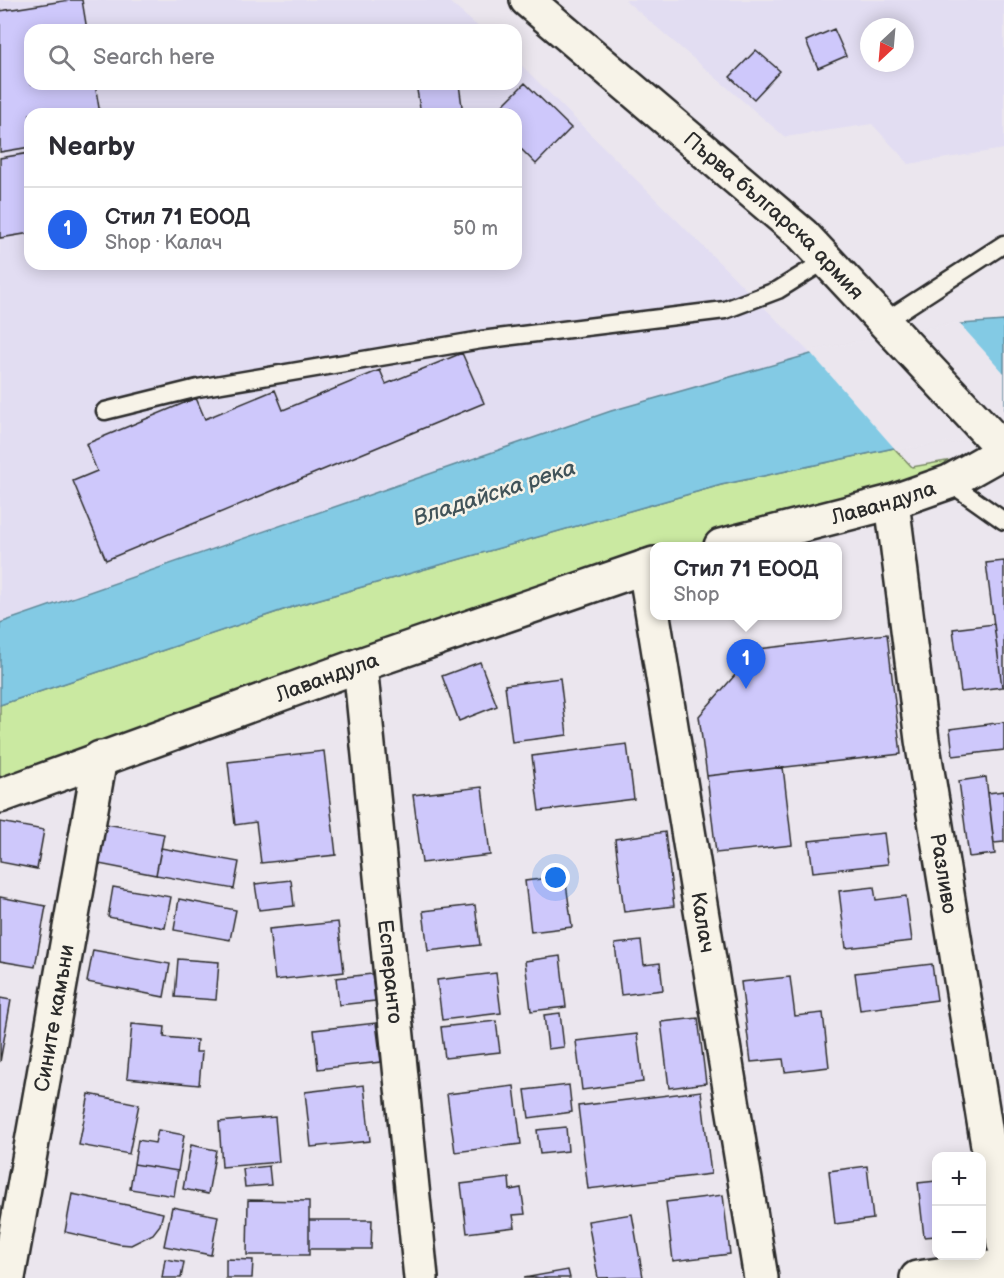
<!DOCTYPE html>
<meta charset="utf-8">
<style>
:root{--surface:#fff;--page:#f7f7f7;--text:#2b2b33;--muted:#7c7c81;--line:#e1e1e2;--accent:#2563eb}
body{margin:0;font-family:"Balsamiq Sans",sans-serif;background:var(--page);color:var(--text)}
.controls{position:absolute;right:18px;bottom:18px;display:grid;overflow:hidden;border-radius:12px;box-shadow:0 3px 15px #0003}
.controls button{width:54px;height:54px;display:grid;place-items:center;padding:0;border:0;border-bottom:2px solid var(--line);background:var(--surface);color:var(--text);font:30px sans-serif}
.compass{position:absolute;left:860px;top:18px;width:54px;height:54px;border-radius:50%;background:var(--surface);box-shadow:0 3px 15px #0003;rotate:206deg}
.you{position:absolute;left:556px;top:878px;width:21px;height:21px;margin:-15px;border:4px solid #fff;border-radius:50%;background:#1a73e8;box-shadow:0 0 0 9px #1a73e833}
.badge{display:grid;place-items:center;width:39px;height:39px;border-radius:50%;background:var(--accent);color:#fff;font-size:20px;font-weight:700}
.pin{position:absolute;translate:-50% -50px;filter:drop-shadow(0 2px 3px #0008)}
.pin::after{content:'';position:absolute;top:32px;width:21px;height:18px;background:inherit;clip-path:polygon(0 0,100% 0,50% 100%)}
.popup{position:absolute;left:650px;top:542px;width:192px;height:78px;box-sizing:border-box;display:grid;place-content:center;border-radius:12px;background:var(--surface);filter:drop-shadow(0 2px 4px #0005);font-size:20px;white-space:nowrap;color:var(--muted)}
.popup b{font-size:22px;color:var(--text)}
.popup::after{content:'';position:absolute;left:50%;top:100%;margin-left:-12px;border:12px solid transparent;border-top-color:var(--surface)}
.list{margin:0;padding:0;list-style:none}
h2{display:flex;justify-content:space-between;align-items:center;height:78px;margin:0;padding:0 24px;font-size:26px}
h2 small{font-size:20px;font-weight:400;color:var(--muted)}
.list li{display:grid;grid-template-columns:39px 1fr auto;gap:18px;align-items:center;box-sizing:border-box;height:84px;padding:0 24px;border-top:2px solid var(--line)}
.list b{display:block;font-size:22px;white-space:nowrap}
.list p{margin:0;font-size:20px;white-space:nowrap;color:var(--muted)}
.list em{font-size:20px;font-style:normal;color:var(--muted)}
.icon{flex:none;width:33px;height:33px;fill:none;stroke:currentColor;stroke-width:2;stroke-linecap:round;stroke-linejoin:round}
.map{position:relative;flex:none;width:1004px;height:1278px;overflow:hidden}
.search{position:absolute;background:var(--surface);box-shadow:0 3px 15px #0003;left:24px;top:24px;width:498px;height:66px;display:flex;align-items:center;gap:15px;box-sizing:border-box;padding:0 21px;border-radius:18px;color:var(--muted);font-size:22px}
.panel{position:absolute;background:var(--surface);box-shadow:0 3px 15px #0003;left:24px;top:108px;width:498px;height:162px;border-radius:18px}
.map>svg:first-child{display:block}
.built{fill:#e2ddf2;fill-rule:evenodd}
.green{fill:#cae9a1;stroke:#7a8a66;stroke-width:1.5}
.water{fill:#83cae4;stroke:#608a9a;stroke-width:1.5}
.pier{fill:#ebe6ee}
.building{fill:#cec8fb;stroke:#2b2b2b;stroke-width:1.5}
.lines{fill:none;stroke-linecap:round;stroke-linejoin:round}
.service-casing{stroke:#2b2b2b;stroke-width:21}
.minor-casing{stroke:#2b2b2b;stroke-width:38}
.tertiary-casing{stroke:#2b2b2b;stroke-width:38}
.service{stroke:#f7f3e8;stroke-width:16}
.minor{stroke:#f7f3e8;stroke-width:33}
.tertiary{stroke:#f7f3e8;stroke-width:33}
.labels{text-anchor:middle;stroke-width:5;stroke-linejoin:round;paint-order:stroke}
.street-label{font-size:21px;fill:#2b2b2b;stroke:#f7f3e8}
.water-label{font-size:22px;font-style:italic;fill:#415359;stroke:#f7f3e8}
</style>
<div class="map">
<svg width="1004" height="1278" viewBox="0 0 1004 1278">
<rect width="100%" height="100%" fill="#ebe6ee"/>
<filter id="ink" filterUnits="userSpaceOnUse"><feTurbulence type="fractalNoise" baseFrequency=".0167" numOctaves="2"/><feDisplacementMap in="SourceGraphic" scale="12" xChannelSelector="R" yChannelSelector="G"/><feConvolveMatrix kernelMatrix="1 2 1 2 8 2 1 2 1" color-interpolation-filters="sRGB"/></filter>
<g filter="url(#ink)">
<path class="built" d="M 0,0 L 447,0 L 482,30 L 30,30 L 30,84 L 516,84 L 516,60 L 811,354 L 611,411 L 0,623 ZM 30,114 L 516,114 L 516,264 L 30,264 Z
M 625,0 L 1004,0 L 1004,149 L 909,164 L 872,124 L 785,137 ZM 869,27 L 905,27 L 905,63 L 869,63 Z"/>
<path class="green" d="M 894,448 L 912,467 L 1004,451 L 721,546 L 654,546 L 654,564 L 0,796 L 0,705 L 295,606 L 721,485 Z"/>
<path class="water" d="M 1004,321 L 1004,432 L 894,448 L 721,485 L 295,606 L 0,705 L 0,623 L 611,411 L 811,354 L 961,324 Z"/>
<path class="pier" d="M 958,322 L 1004,373 L 1004,435 L 896,450 L 809,351 Z"/>
<path class="building" d="M 70,0 L 82,0 L 87,30 L 30,30 L 30,84 L 95,84 L 100,114 L 30,114 L 30,147 L 0,152 L 0,11 Z
M 834,29 L 846,56 L 818,68 L 806,41 Z
M 756,50 L 780,71 L 754,99 L 730,77 Z
M 525,83 L 571,128 L 536,164 L 516,144 L 516,114 L 494,114 Z
M 416,84 L 459,84 L 463,114 L 421,114 Z
M 30,153 L 30,233 L 0,238 L 0,158 Z
M 462,353 L 484,403 L 106,560 L 73,481 L 97,471 L 86,444 L 196,398 L 205,419 L 275,390 L 283,410 L 380,370 L 386,384 Z
M 1004,561 L 1004,687 L 1002,687 L 986,563 Z
M 994,624 L 1002,687 L 961,692 L 953,629 Z
M 887,634 L 901,754 L 707,776 L 699,716 L 758,649 Z
M 480,662 L 497,706 L 459,721 L 442,676 Z
M 560,678 L 567,735 L 512,742 L 505,685 Z
M 1004,722 L 1004,750 L 953,756 L 950,729 Z
M 627,744 L 634,799 L 539,811 L 532,756 Z
M 324,751 L 336,855 L 261,863 L 256,822 L 235,825 L 228,762 Z
M 783,767 L 792,845 L 716,853 L 707,776 Z
M 986,777 L 995,854 L 969,857 L 959,781 Z
M 482,787 L 490,855 L 422,863 L 413,795 Z
M 1004,791 L 1004,842 L 994,843 L 988,793 Z
M 0,822 L 44,830 L 37,869 L 0,862 Z
M 106,824 L 164,834 L 156,875 L 99,864 Z
M 665,832 L 674,906 L 624,912 L 615,839 Z
M 884,833 L 888,864 L 813,872 L 809,841 Z
M 161,848 L 239,862 L 234,889 L 156,875 Z
M 565,876 L 572,927 L 531,932 L 525,881 Z
M 291,880 L 294,906 L 259,910 L 255,884 Z
M 113,887 L 171,897 L 165,928 L 108,917 Z
M 874,887 L 876,900 L 906,896 L 912,941 L 846,948 L 839,891 Z
M 0,897 L 46,906 L 35,967 L 0,961 Z
M 179,899 L 236,910 L 230,940 L 174,930 Z
M 475,905 L 480,945 L 428,951 L 423,911 Z
M 338,922 L 344,972 L 275,980 L 269,929 Z
M 641,941 L 644,965 L 660,963 L 663,990 L 621,995 L 615,944 Z
M 93,950 L 170,964 L 164,997 L 87,982 Z
M 560,956 L 566,1007 L 531,1011 L 525,961 Z
M 178,959 L 219,962 L 216,1000 L 175,997 Z
M 932,964 L 937,1000 L 860,1010 L 855,973 Z
M 496,973 L 501,1013 L 442,1020 L 437,980 Z
M 372,974 L 375,1001 L 339,1005 L 336,978 Z
M 790,977 L 795,1016 L 823,1013 L 829,1067 L 785,1072 L 783,1059 L 751,1062 L 741,982 Z
M 0,998 L 11,1000 L 0,1062 Z
M 560,1013 L 564,1047 L 548,1049 L 544,1015 Z
M 698,1018 L 706,1083 L 669,1088 L 661,1022 Z
M 496,1021 L 500,1052 L 445,1058 L 441,1027 Z
M 376,1023 L 381,1062 L 318,1069 L 314,1030 Z
M 132,1024 L 165,1027 L 164,1037 L 197,1040 L 196,1052 L 202,1052 L 199,1085 L 127,1078 Z
M 637,1034 L 643,1082 L 582,1090 L 576,1041 Z
M 364,1085 L 370,1141 L 311,1147 L 305,1092 Z
M 569,1085 L 572,1112 L 529,1118 L 525,1090 Z
M 514,1086 L 521,1144 L 455,1152 L 447,1094 Z
M 701,1091 L 711,1174 L 588,1189 L 578,1106 Z
M 89,1094 L 139,1104 L 129,1154 L 79,1145 Z
M 275,1117 L 279,1162 L 222,1167 L 219,1122 Z
M 566,1127 L 568,1151 L 540,1154 L 537,1130 Z
M 158,1130 L 184,1135 L 178,1171 L 134,1164 L 138,1140 L 155,1143 Z
M 191,1145 L 216,1150 L 208,1194 L 183,1189 Z
M 134,1164 L 178,1171 L 174,1196 L 130,1189 Z
M 269,1166 L 271,1185 L 245,1187 L 243,1169 Z
M 867,1166 L 873,1219 L 835,1224 L 829,1171 Z
M 509,1178 L 510,1190 L 521,1188 L 525,1214 L 513,1215 L 515,1227 L 467,1233 L 461,1184 Z
M 936,1181 L 936,1236 L 924,1237 L 918,1183 Z
M 72,1194 L 127,1205 L 163,1213 L 160,1225 L 153,1234 L 131,1245 L 119,1244 L 65,1232 Z
M 723,1195 L 730,1254 L 673,1261 L 666,1202 Z
M 248,1200 L 309,1201 L 309,1255 L 247,1255 Z
M 172,1207 L 218,1216 L 211,1255 L 164,1246 Z
M 632,1214 L 643,1277 L 598,1278 L 588,1221 Z
M 309,1220 L 372,1220 L 371,1249 L 309,1249 Z
M 165,1259 L 184,1262 L 181,1278 L 162,1278 Z
M 226,1259 L 253,1260 L 252,1278 L 226,1278 Z
M 568,1270 L 570,1278 L 524,1278 Z"/>
<g class="lines">
<defs>
<path id="service" d="M 885,321 L 1004,244
M 105,411 L 198,388 L 481,340 L 725,310 L 778,290 L 826,260
M 949,482 L 1004,521"/>
<g id="minor">
<path id="s1" d="M 892,502 L 922,740 L 1004,1244"/>
<path id="s2" d="M 721,546 L 892,502 L 949,482 L 1004,451"/>
<path id="s3" d="M 645,567 L 761,1278"/>
<path id="s4" d="M 360,665 L 421,1278"/>
<path id="s5" d="M 0,796 L 360,665 L 654,564"/>
<path id="s6" d="M 8,1278 L 100,758"/>
<path d="M 917,1278 L 1004,1266"/>
</g>
<g id="tertiary">
<path id="s7" d="M 527,0 L 803,235 L 1004,450"/>
</g>
</defs>
<use href="#service" class="service-casing"/>
<use href="#minor" class="minor-casing"/>
<use href="#tertiary" class="tertiary-casing"/>
<use href="#service" class="service"/>
<use href="#minor" class="minor"/>
<use href="#tertiary" class="tertiary"/>
</g>
</g>
<g class="labels">
<g class="street-label">
<text dy="7" stroke="none"><textPath href="#s7" startOffset="328">Първа българска армия</textPath></text>
<text dy="7" stroke="none"><textPath href="#s2" startOffset="168">Лавандула</textPath></text>
<text dy="7" stroke="none"><textPath href="#s5" startOffset="348">Лавандула</textPath></text>
<text dy="7" stroke="none"><textPath href="#s1" startOffset="375">Разливо</textPath></text>
<text dy="7" stroke="none"><textPath href="#s3" startOffset="360">Калач</textPath></text>
<text dy="7" stroke="none"><textPath href="#s4" startOffset="308">Есперанто</textPath></text>
<text dy="7" stroke="none"><textPath href="#s6" startOffset="264">Сините камъни</textPath></text>
</g>
<g class="water-label">
<text transform="translate(494 492) rotate(-18)" y="8">Владайска река</text>
</g>
</g>
</svg>
<div class="controls">
<button>+</button>
<button>−</button>
</div>
<svg class="compass" viewBox="-18 -18 36 36"><path d="M0-13l5 13h-10z" fill="#e53935"/><path d="M0 13l5-13h-10z" fill="#7c7c81"/></svg>
<div class="you"></div>
<div class="pin badge" style="left:746px;top:689px">1</div>
<div class="popup"><b>Стил 71 ЕООД</b>Shop</div>
<div class="search"><svg class="icon" aria-label="search" viewBox="0 0 24 24"><circle cx="10" cy="10" r="6"/><path d="M15 15l6 6"/></svg>Search here</div>
<section class="panel">
<h2>Nearby<small></small></h2>
<ul class="list">
<li><span class="badge">1</span><div><b>Стил 71 ЕООД</b><p>Shop · Калач</p></div><em>50 m</em></li>
</ul>
</section>
</div>
